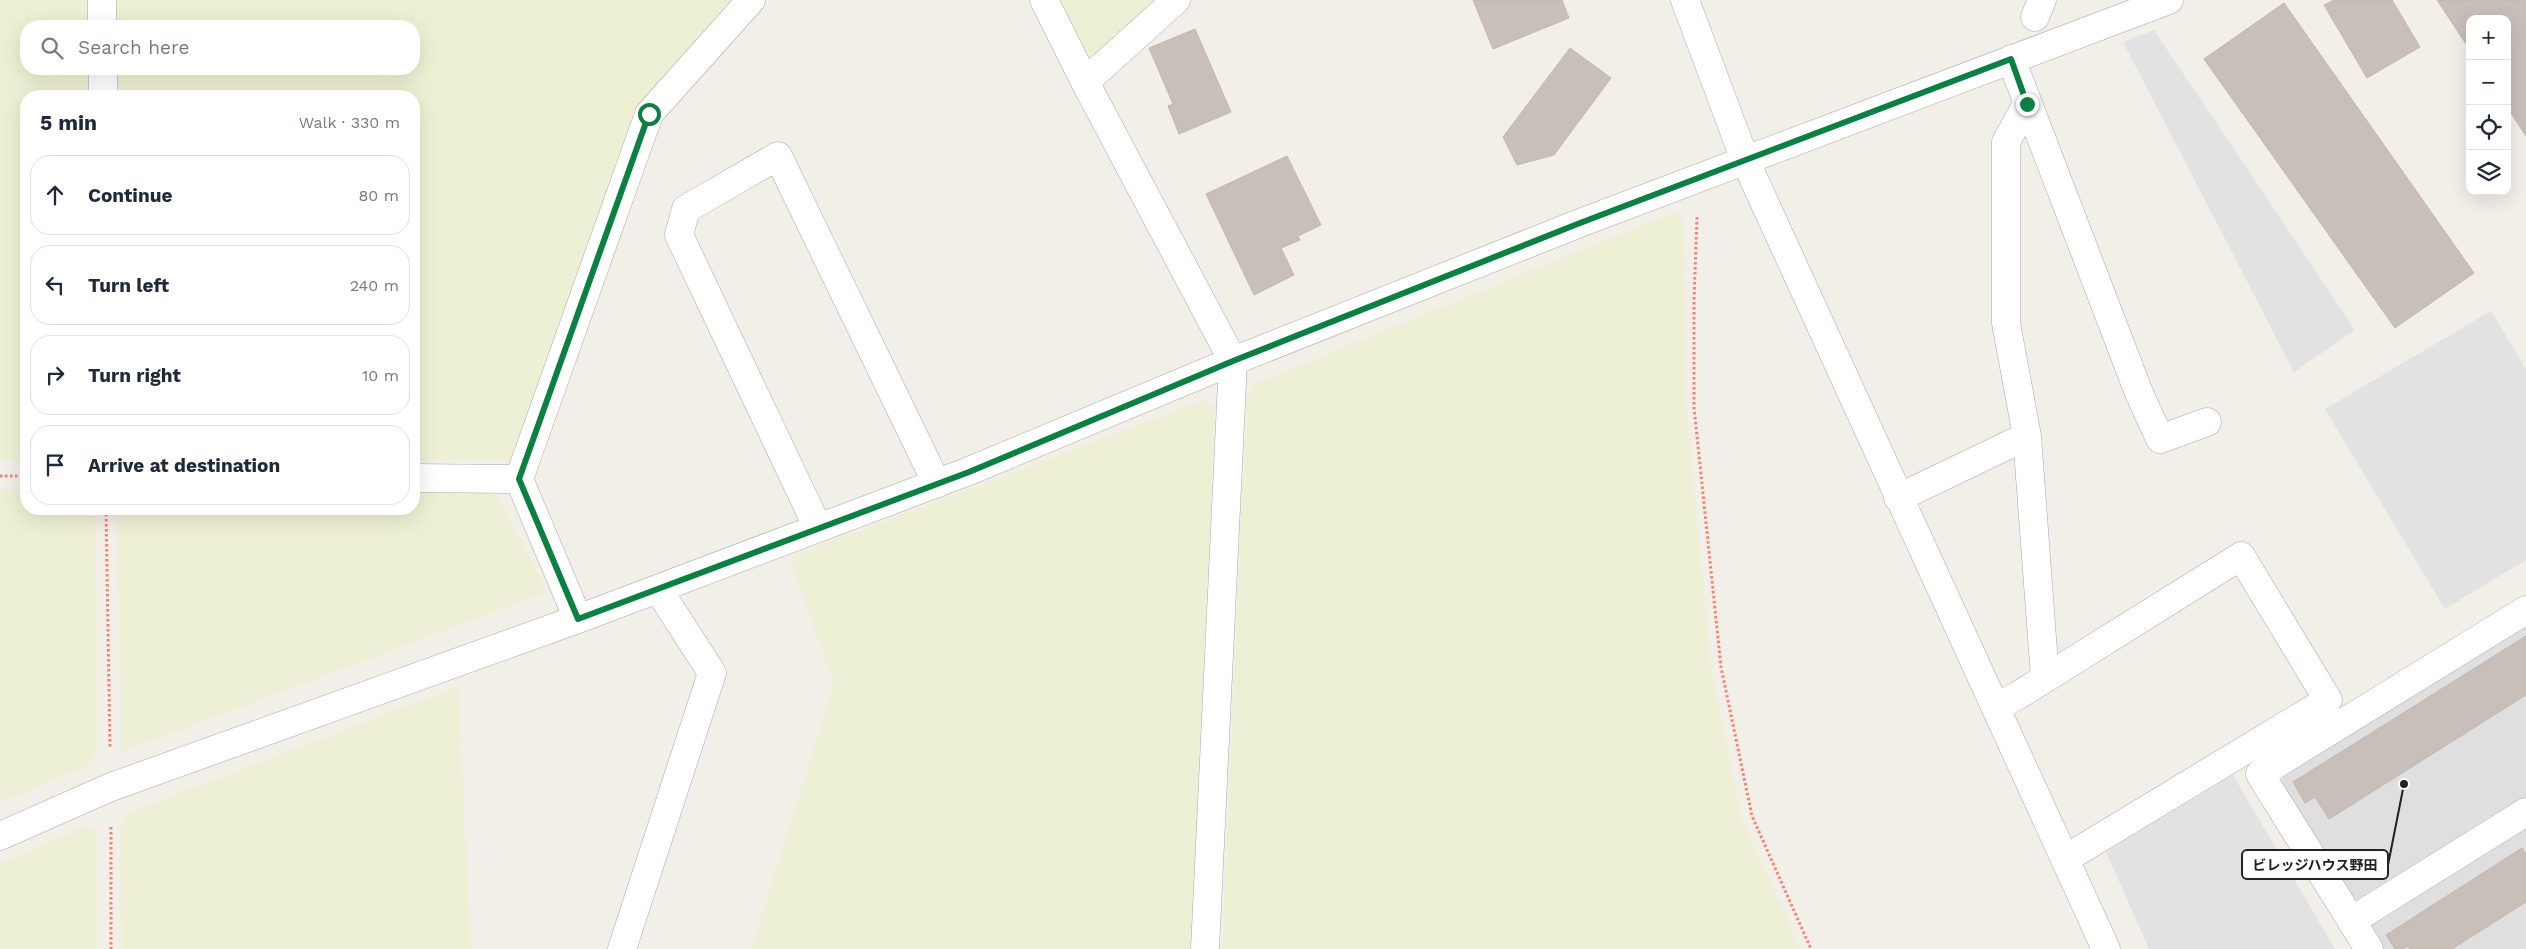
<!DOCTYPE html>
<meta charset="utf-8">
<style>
:root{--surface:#fff;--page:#f6f6f7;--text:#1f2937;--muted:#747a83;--line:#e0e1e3}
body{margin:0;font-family:"Work Sans","Noto Sans JP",sans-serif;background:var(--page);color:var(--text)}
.controls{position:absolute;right:15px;top:15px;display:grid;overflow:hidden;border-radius:10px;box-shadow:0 5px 20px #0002}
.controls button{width:45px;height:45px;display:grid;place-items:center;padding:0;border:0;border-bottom:1px solid var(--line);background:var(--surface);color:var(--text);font:25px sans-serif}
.stop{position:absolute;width:15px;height:15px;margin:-11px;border:4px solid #0b8043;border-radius:50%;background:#fff}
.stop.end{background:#0b8043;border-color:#fff;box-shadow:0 1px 5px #0008}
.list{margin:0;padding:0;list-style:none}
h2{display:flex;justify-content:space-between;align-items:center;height:65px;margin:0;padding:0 20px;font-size:21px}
h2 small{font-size:16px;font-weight:400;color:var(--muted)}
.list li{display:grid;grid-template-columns:32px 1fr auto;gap:15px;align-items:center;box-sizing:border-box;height:80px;margin:0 10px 10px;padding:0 10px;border:1px solid var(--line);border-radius:20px}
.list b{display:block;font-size:19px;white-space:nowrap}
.list em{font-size:16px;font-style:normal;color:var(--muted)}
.icon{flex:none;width:28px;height:28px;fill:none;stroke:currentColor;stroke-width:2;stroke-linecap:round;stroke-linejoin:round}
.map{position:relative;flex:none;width:2526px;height:949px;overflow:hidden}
.search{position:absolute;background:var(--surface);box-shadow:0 5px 20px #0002;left:20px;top:20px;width:400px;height:55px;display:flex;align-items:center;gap:12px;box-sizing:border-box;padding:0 18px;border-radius:20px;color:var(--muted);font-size:19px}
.panel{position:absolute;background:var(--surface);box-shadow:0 5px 20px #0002;left:20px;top:90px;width:400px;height:425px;border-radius:20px}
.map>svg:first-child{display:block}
.residential{fill:#e0dfdf}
.farmland{fill:#eef0d5}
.parking{fill:#e2e2e2}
.building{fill:#c7bfb8;stroke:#c4b6ab}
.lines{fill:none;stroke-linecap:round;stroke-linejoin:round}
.minor-casing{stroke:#a9a9a9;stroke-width:29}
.path{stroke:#fa8072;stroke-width:3;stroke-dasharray:2.5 2.5;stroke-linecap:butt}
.minor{stroke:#fff;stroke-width:28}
.route{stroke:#0b8043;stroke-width:6}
.leader{fill:none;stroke:#222;stroke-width:2}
.callout-dot{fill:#222;stroke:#fff;stroke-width:2}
.callout{fill:#fff;stroke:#222;stroke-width:2}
.callout-label{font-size:14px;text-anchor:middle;font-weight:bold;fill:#222}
</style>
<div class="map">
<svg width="2526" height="949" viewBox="0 0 2526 949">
<rect width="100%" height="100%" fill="#f2efe9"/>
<path class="residential" d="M 2526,624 L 2526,949 L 2383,949 L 2283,793 L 2282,776 Z"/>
<path class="farmland" d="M 0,0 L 90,0 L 90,26 L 26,26 L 26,69 L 91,69 L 91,96 L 26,96 L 26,458 L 0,459 Z
M 115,0 L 735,0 L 642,108 L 520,459 L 414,460 L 414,96 L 116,96 L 116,69 L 414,69 L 414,26 L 115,26 Z
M 1044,0 L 1176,0 L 1085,82 Z
M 1674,212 L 1684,219 L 1686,406 L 1711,667 L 1741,817 L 1801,949 L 1222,949 L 1247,394 L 1254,384 Z
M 1203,400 L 1215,406 L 1191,949 L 751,949 L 834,684 L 789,558 Z
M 0,489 L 26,489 L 26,509 L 95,509 L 97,750 L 88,765 L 0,803 Z
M 487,489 L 497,494 L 544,584 L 541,594 L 121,752 L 117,509 L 414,509 L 414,490 Z
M 458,686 L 471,949 L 122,949 L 120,825 L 128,813 Z
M 87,825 L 96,831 L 97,949 L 0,949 L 0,864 Z"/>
<path class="parking" d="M 2154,30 L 2355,330 L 2294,372 L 2123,42 Z
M 2491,311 L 2526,369 L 2526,560 L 2445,609 L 2325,409 Z
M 2233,775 L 2335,949 L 2149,949 L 2106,852 Z"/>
<path class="building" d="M 1473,0 L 1562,0 L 1569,18 L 1493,49 Z
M 2334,0 L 2392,0 L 2420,47 L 2367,78 L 2324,5 Z
M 2437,0 L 2526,0 L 2526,136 L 2507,107 L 2507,19 L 2470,19 L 2470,50 Z
M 2284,3 L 2474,273 L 2395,328 L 2204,59 Z
M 1195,29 L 1231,112 L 1179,134 L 1168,106 L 1173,104 L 1149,48 Z
M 1570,48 L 1611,78 L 1554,155 L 1517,165 L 1503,137 Z
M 1287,156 L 1321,225 L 1298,236 L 1300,240 L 1281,248 L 1294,275 L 1254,295 L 1206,194 Z
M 2526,636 L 2526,695 L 2329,819 L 2315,797 L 2305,803 L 2293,782 Z
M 2522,848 L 2526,854 L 2526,902 L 2452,949 L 2410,949 L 2408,946 L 2403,949 L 2395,949 L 2386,935 Z"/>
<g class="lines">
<defs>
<path id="minor" d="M 102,0 L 102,26
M 1044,0 L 1085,82 L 1233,361 L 1205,949
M 1685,0 L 1745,160 L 2106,949
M 2035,17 L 2042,0
M 2011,59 L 2139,393 L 2160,439 L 2207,422
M 103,69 L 103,96
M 1085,82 L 1176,0
M 2027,104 L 2006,142 L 2006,323 L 2027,436 L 2045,678
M 414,478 L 519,479 L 578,619
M 519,479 L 649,114 L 751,0
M 1898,498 L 2027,436
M 818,528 L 679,235 L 686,209 L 778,156 L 937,484
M 1996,707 L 2017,696 L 2241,556 L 2328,700 L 2065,859
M 0,836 L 111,787 L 578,619 L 969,471 L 1233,361 L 1580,223 L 2169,0
M 2351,921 L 2526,812
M 622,949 L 712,673 L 658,589
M 2369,949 L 2260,774 L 2526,610"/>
</defs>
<use href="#minor" class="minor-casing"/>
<path class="path" d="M 1697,217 L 1694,302 L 1694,407 L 1721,667 L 1752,816 L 1811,949
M 0,476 L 26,476
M 106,509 L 110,748
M 111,827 L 111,949"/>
<use href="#minor" class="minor"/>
</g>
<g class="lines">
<path class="route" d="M 649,114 L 519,479 L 578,619 L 969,472 L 1233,361 L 1580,223 L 2011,59 L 2027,104"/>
</g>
<path class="leader" d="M2404 784L2388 865"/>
<circle class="callout-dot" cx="2404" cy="784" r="5"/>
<rect class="callout" x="2242" y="850" width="146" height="29" rx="5"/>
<g class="callout-label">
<text x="2315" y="870">ビレッジハウス野田</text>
</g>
</svg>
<div class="controls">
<button>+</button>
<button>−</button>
<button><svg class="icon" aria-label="locate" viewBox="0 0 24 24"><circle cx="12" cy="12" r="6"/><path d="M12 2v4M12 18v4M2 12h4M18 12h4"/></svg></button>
<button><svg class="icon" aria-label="layers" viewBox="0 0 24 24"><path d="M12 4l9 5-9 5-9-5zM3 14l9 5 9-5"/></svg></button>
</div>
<div class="stop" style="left:649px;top:114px"></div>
<div class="stop end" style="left:2027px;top:104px"></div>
<div class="search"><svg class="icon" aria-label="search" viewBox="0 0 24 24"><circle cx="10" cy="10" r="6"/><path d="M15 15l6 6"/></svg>Search here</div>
<section class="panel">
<h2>5 min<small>Walk · 330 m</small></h2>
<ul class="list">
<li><svg class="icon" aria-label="ahead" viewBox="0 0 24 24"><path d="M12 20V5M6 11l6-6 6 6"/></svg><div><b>Continue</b></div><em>80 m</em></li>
<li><svg class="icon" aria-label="left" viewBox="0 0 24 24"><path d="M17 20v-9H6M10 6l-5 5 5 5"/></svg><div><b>Turn left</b></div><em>240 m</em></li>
<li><svg class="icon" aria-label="right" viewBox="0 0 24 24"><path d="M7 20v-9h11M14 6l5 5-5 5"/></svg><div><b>Turn right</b></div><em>10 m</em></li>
<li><svg class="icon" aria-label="arrive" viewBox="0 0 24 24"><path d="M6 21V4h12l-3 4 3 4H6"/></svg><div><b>Arrive at destination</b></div></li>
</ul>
</section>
</div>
